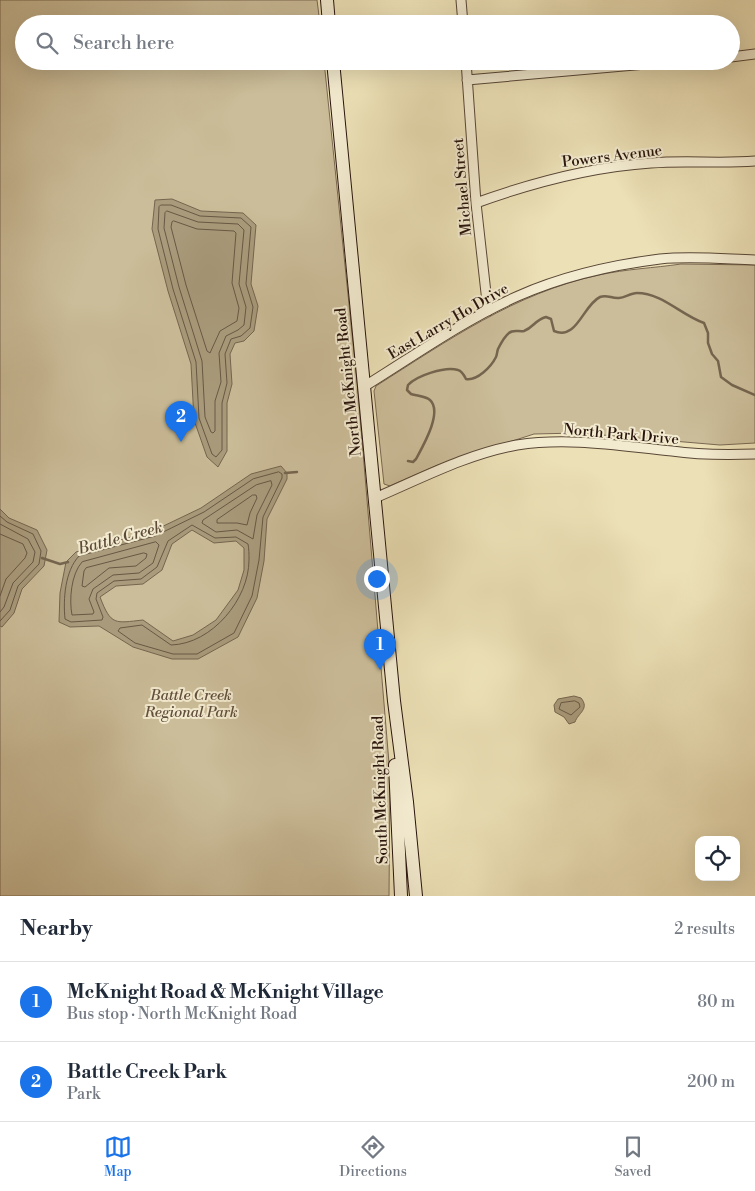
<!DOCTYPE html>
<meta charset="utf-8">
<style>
:root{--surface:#fff;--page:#f6f6f7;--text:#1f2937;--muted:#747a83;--line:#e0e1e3;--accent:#1a73e8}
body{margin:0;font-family:"Libre Bodoni",serif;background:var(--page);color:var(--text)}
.controls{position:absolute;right:15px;bottom:15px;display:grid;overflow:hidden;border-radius:10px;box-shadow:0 5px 20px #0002}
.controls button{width:45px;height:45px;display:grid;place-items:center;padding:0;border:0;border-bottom:1px solid var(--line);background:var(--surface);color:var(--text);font:25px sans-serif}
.you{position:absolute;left:376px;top:578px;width:18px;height:18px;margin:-12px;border:4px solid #fff;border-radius:50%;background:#1a73e8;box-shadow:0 0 0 8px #1a73e833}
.badge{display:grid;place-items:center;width:32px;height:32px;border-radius:50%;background:var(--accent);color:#fff;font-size:16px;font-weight:700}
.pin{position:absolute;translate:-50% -41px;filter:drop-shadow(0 1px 2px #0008)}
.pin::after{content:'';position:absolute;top:26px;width:18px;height:15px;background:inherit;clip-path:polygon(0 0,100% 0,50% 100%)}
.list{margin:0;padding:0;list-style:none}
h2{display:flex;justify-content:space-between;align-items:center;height:65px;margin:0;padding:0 20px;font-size:21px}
h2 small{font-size:16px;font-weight:400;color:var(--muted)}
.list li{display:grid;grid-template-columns:32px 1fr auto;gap:15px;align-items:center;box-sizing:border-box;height:80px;padding:0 20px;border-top:1px solid var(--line)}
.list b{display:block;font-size:19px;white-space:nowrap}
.list p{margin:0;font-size:16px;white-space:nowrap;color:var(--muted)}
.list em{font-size:16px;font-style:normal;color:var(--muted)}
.icon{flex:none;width:28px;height:28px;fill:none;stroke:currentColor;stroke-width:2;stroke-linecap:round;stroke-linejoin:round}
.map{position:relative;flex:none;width:755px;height:896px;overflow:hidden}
.search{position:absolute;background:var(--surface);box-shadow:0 5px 20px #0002;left:15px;right:15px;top:15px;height:55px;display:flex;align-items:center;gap:12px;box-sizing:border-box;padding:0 18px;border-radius:28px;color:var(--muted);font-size:19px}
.sheet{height:225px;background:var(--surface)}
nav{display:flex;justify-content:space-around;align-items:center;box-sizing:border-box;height:70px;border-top:1px solid var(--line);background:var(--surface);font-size:14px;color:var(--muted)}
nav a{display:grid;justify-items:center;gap:2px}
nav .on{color:var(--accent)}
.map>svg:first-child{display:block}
.green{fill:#cbbd99;stroke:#7a6852}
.water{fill:#a99b7c;stroke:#75654f;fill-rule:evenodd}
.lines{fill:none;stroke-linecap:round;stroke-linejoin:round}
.shore{stroke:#685844;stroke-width:1}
.stream{stroke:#75654f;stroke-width:2.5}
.street-casing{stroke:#594736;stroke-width:11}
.secondary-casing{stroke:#28140c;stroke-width:14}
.street{stroke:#f3ebd0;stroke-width:9}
.secondary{stroke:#f3ebd0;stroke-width:12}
.labels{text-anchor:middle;stroke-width:4;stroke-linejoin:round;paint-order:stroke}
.street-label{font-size:15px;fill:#28140c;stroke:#f3ebd0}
.park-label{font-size:15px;font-style:italic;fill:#614f3d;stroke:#f3ebd0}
.water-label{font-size:16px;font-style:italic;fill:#5c4a39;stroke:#f3ebd0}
</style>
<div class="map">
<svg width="755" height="896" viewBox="0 0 755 896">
<rect width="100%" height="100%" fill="#ece0b6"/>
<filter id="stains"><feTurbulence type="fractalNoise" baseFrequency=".004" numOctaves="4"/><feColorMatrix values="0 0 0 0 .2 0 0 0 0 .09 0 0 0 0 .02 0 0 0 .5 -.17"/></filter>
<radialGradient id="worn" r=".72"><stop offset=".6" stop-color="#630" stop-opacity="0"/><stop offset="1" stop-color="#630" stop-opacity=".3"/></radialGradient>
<path class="green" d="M 0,0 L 317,0 L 320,24 L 24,24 L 24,61 L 324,61 L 358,392 L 390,775 L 389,896 L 0,896 Z
M 681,264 L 755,265 L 755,443 L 720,445 L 578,433 L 534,434 L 438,465 L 390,486 L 384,484 L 374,391 L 376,386 C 447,341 515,293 599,275 C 626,269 654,268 681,264 Z"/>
<path class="water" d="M 172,199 L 201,211 L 243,213 L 256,225 L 251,284 L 258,306 L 254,331 L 244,341 L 235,343 L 230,354 L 232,384 L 227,403 L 227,451 L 218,467 L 207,457 L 194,420 L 191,364 L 168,291 L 152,229 L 155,200 Z
M 281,466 L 287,473 L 287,479 L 267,519 L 264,561 L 257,598 L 238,637 L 198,659 L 172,659 L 133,647 L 99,626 L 70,627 L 59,622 L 60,593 L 66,562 L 76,552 L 153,531 L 201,508 L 251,474 ZM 192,530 L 214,543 L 236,541 L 244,548 L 244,570 L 238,590 L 216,620 L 193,635 L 173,641 L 143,620 C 115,623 111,626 100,597 L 116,586 L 143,584 L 162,570 L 172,544 Z
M 0,509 L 9,518 L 37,530 L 47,550 L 44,566 L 22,589 L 14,613 L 2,627 L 0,626 Z
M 574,696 L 581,698 C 590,709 578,713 575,722 L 569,724 L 564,717 L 555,712 L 554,705 L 558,699 Z"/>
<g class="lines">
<path class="shore" d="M 161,205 L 171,205 L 200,216 L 241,218 L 251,227 L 246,284 L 253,307 L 250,328 L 241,336 L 231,339 L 225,354 L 227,383 L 222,403 L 222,450 L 216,457 L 212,454 L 199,418 L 196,362 L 173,289 L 158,229 L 159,207 Z
M 167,211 L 198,222 L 238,224 L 244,230 L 239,284 L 246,307 L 244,325 L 238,330 L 226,336 L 219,353 L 221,382 L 215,401 L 215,431 L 213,433 L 211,432 L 205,417 L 202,361 L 179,287 L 164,228 L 165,213 Z
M 174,221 L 197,229 L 234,231 L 236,233 L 232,283 L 239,308 L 237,321 L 220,331 L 210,353 L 207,351 L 186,285 L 171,227 L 172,222 Z
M 279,472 L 282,474 L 282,478 L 263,517 L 259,560 L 252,596 L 234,633 L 197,654 L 173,654 L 135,643 L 118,631 L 120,628 L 142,625 L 171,645 C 212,644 249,599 249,560 C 249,554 249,549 248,544 L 236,537 L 215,538 L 192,525 L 168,541 L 157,567 L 141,579 L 114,581 L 97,593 L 96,599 L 103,617 L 102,620 L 71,622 L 65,619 C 63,599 65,571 79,556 L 155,536 L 204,512 L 253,479 Z
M 271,481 L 272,485 L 257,515 L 253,539 L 237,530 L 216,532 L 202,523 L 203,520 L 256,485 Z
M 253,495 L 256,495 L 257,498 L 250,513 L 247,525 L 237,523 L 217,523 L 217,520 Z
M 0,516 L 7,522 L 33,534 L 41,551 L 39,564 L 18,586 L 10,610 L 0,621
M 0,524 L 28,539 L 35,552 L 33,562 L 13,583 L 4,607 L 0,612
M 0,534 L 23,544 L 27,553 L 25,558 L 6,579 L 0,596
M 156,542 L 159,545 L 153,563 L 139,573 L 113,575 L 93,589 L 89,599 L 94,612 L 93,614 L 72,615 C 69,600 71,574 82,562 Z
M 144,553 L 147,554 L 146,558 L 136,566 L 109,568 L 85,587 L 82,586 L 84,571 L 86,568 Z
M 575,701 L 579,703 L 580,707 L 571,715 L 559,709 L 561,703 Z"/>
<path class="stream" d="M 408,461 L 413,462 L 416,459 C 423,446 443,412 430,400 C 425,396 417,396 411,394 L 407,390 L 408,385 C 416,376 445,366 458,370 C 462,371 464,375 466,379 C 477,381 491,367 496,357 C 497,355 497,352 498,349 C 500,345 505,336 509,333 C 513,329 519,332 524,331 C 534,327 535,320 546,317 L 551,319 L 554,331 C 577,341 583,305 600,297 C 607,294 612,299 619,298 C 625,298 630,293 637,293 C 662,293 681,315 704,323 L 708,333 L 708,343 L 712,354 L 718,361 L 721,377 L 732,385 L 755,395
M 285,473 L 297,472
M 42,558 L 60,564 L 68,562"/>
<defs>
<path id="street" d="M 461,0 L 463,24
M 731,57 L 755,54
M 466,61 L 476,203 L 488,311
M 467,80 L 680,61
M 476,203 C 534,182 590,167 651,163 C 686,160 720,164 755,161
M 365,386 C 415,355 464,320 518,296 C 563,276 612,265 660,259 C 692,256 724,259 755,260
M 375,498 C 422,478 467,454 517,445 C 569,437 620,446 672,451 C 699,455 727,455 755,454"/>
<path id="secondary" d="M 327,0 L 329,24
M 333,61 L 394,701 L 407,802 L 416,896
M 395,765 L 401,896"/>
</defs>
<use href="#street" class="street-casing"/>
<use href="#secondary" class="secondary-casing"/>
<use href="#street" class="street"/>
<use href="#secondary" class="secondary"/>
</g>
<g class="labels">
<g class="street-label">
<text transform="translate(612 156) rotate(-7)" y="5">Powers Avenue</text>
<text transform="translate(462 187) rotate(-95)" y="5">Michael Street</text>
<text transform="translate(448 321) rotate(-30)" y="5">East Larry Ho Drive</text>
<text transform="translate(348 382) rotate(-96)" y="5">North McKnight Road</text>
<text transform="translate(621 434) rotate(5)" y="5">North Park Drive</text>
<text transform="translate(380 790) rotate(-92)" y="5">South McKnight Road</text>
</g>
<g class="park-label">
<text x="191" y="700">Battle Creek<tspan x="191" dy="17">Regional Park</tspan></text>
</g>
<g class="water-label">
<text transform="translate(120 537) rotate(-15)" y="6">Battle Creek</text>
</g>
</g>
<rect width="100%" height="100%" filter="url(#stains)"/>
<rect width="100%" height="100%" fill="url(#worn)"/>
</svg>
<div class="controls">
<button><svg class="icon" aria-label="locate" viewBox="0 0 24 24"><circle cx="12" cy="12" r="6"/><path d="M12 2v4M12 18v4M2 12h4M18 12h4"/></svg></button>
</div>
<div class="you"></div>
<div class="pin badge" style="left:380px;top:670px">1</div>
<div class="pin badge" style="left:181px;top:442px">2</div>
<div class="search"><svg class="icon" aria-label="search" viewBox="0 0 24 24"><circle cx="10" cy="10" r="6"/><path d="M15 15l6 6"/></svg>Search here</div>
</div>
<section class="sheet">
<h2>Nearby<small>2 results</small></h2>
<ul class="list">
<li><span class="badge">1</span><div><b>McKnight Road &amp; McKnight Village</b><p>Bus stop · North McKnight Road</p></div><em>80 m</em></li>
<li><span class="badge">2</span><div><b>Battle Creek Park</b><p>Park</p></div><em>200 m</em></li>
</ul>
</section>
<nav>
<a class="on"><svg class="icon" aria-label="map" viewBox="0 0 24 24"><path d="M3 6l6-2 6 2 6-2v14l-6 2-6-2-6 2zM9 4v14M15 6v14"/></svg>Map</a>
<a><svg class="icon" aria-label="directions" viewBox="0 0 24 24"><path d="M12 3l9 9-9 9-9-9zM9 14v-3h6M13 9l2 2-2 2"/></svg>Directions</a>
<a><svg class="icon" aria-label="saved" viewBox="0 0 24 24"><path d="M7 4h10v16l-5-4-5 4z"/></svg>Saved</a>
</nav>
